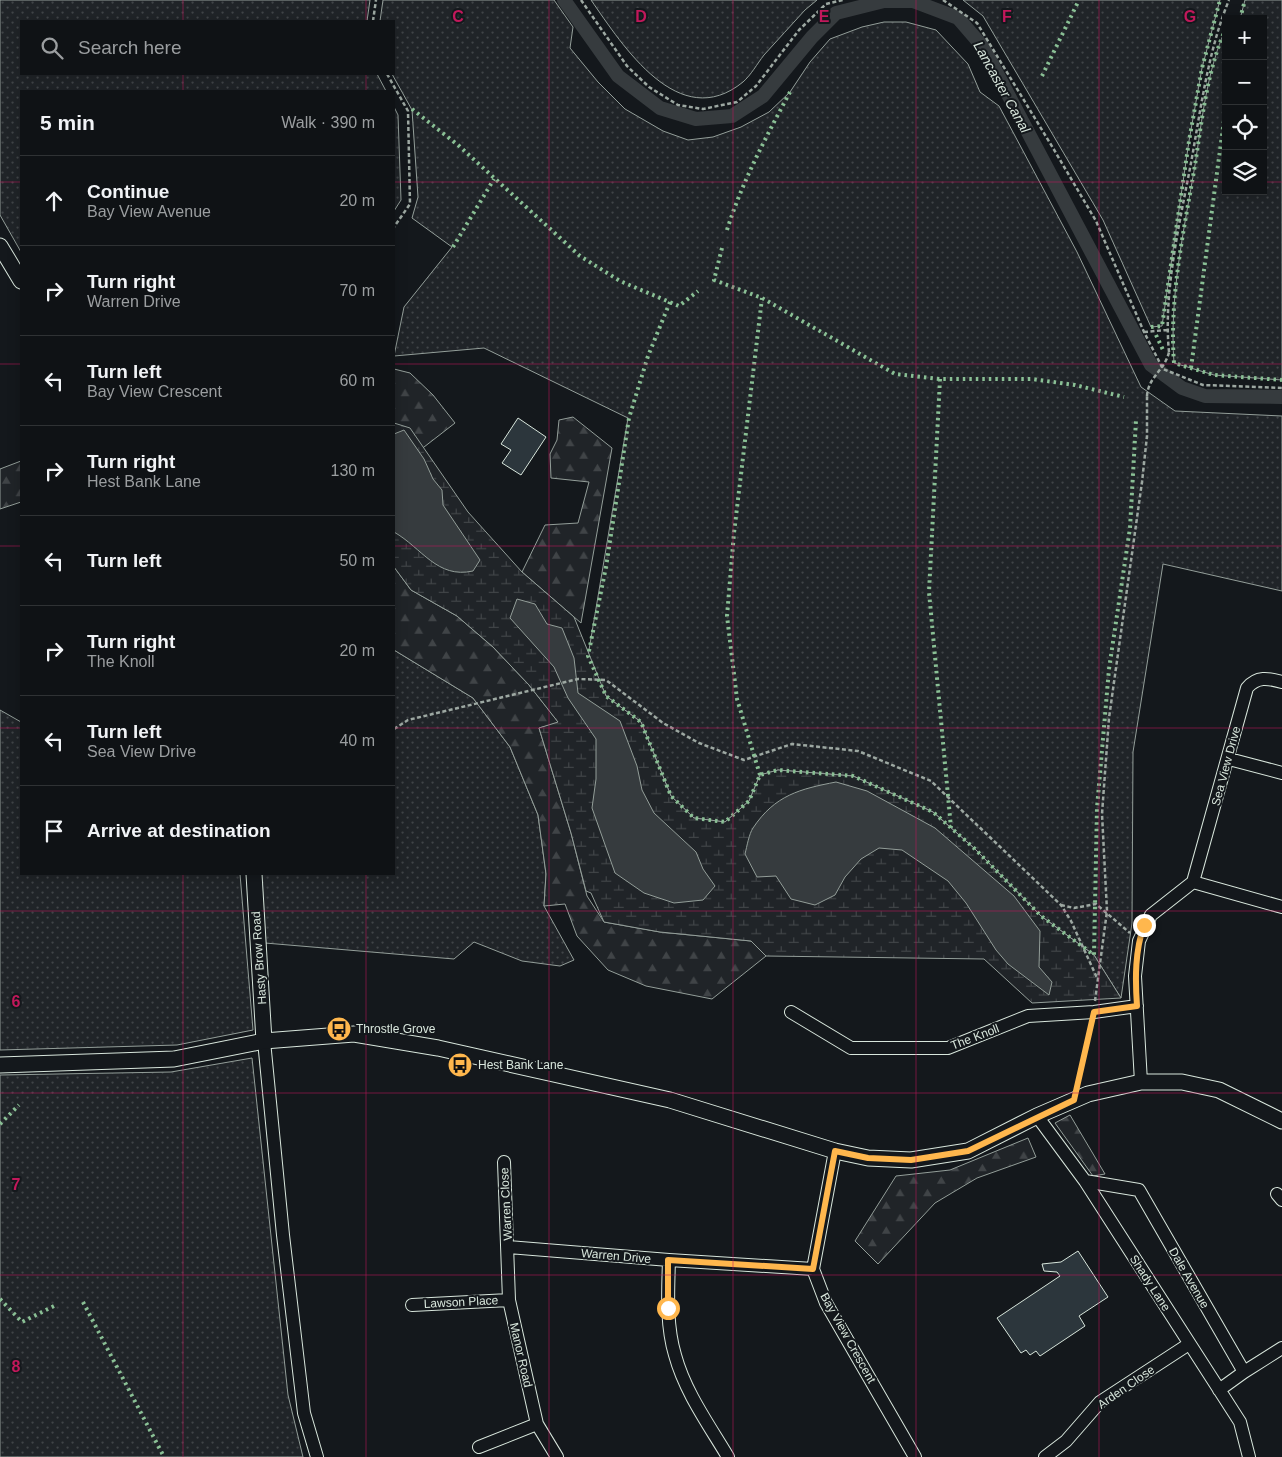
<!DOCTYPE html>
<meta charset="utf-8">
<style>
:root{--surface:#0f1215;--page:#1d2022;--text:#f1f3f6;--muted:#9b9ea0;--line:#2f3234}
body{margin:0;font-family:Arial,sans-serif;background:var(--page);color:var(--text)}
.controls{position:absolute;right:15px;top:15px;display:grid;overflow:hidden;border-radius:0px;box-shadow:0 2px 12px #0003}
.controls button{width:45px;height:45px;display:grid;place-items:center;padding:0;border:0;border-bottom:1px solid var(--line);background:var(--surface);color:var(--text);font:25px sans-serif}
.stop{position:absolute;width:15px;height:15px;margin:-11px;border:4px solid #ffb74d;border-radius:50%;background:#fff}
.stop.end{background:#ffb74d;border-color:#fff;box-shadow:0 1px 5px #0008}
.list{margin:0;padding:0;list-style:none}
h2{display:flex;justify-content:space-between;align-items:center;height:65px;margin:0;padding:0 20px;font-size:21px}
h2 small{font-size:16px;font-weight:400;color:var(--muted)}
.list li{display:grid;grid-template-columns:32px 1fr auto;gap:15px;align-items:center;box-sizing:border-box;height:90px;padding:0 20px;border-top:1px solid var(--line)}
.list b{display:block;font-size:19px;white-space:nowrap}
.list p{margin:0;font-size:16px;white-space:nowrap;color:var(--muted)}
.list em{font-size:16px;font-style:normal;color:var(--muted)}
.icon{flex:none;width:28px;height:28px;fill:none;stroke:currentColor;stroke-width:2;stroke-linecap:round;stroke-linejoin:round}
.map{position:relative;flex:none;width:1282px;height:1457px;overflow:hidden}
.search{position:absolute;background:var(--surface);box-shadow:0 2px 12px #0003;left:20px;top:20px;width:375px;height:55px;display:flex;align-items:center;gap:12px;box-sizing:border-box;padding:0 18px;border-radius:0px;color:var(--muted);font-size:19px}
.panel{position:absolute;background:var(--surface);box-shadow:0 2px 12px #0003;left:20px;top:90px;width:375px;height:785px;border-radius:0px}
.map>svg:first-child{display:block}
.grass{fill:url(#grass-dots);stroke:#939e99}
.forest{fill:url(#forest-firs);stroke:#939e99}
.wetland{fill:url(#wetland-marsh);stroke:#939e99}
.water{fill:#363b3e;stroke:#939e99}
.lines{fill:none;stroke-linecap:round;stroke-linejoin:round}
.canal{stroke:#363b3e;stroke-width:14}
.building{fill:#2c363c;stroke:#d8e6dc}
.minor-casing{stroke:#d8e6dc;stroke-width:14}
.tertiary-casing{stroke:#d8e6dc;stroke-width:17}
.path{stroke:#9da8a2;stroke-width:2.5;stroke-dasharray:4 2.5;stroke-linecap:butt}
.minor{stroke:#14181c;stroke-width:12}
.tertiary{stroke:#14181c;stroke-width:15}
.path-bridge{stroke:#9da8a2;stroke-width:2.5;stroke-dasharray:4 2.5;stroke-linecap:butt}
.hedge{stroke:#8ac095;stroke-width:4;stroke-dasharray:2.5 4;stroke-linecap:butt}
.route{stroke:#ffb74d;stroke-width:6}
.grid{fill:none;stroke:#c2185b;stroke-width:1;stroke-opacity:0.55}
.labels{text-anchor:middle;stroke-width:4;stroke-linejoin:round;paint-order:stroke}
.street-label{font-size:12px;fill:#d8e6dc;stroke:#14181c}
.poi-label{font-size:12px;fill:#d8e6dc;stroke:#14181c;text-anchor:start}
.water-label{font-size:14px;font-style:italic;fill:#d8e6dc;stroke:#14181c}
.grid-label{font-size:16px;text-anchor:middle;font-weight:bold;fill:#c2185b;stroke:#14181c;stroke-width:4;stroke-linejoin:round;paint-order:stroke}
</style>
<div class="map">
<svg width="1282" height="1457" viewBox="0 0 1282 1457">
<defs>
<pattern id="grass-dots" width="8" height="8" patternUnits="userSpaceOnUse" patternTransform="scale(1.25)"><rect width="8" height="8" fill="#202428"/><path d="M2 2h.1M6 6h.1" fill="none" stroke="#404447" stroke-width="1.8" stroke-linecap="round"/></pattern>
<pattern id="forest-firs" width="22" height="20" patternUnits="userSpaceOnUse" patternTransform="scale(1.25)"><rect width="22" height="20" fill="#202428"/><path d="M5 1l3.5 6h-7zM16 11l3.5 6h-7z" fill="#404447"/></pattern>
<pattern id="wetland-marsh" width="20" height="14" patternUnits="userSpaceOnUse" patternTransform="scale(1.25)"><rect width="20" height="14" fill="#202428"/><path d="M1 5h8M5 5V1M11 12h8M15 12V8" fill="none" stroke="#404447"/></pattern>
</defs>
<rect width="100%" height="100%" fill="#14181c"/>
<path class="grass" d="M 0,0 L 370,0 L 367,21 L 21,21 L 21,74 L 377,74 L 386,91 L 21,91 L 21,252 L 0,215 Z
M 383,0 L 554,0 L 573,27 L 570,48 L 598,82 L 625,109 L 663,131 L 688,140 L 713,137 L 741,127 L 769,112 L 790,92 L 810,62 L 830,39 L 862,27 L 884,22 L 906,22 L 936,30 L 968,64 L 980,92 L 999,106 L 1077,252 L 1141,387 L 1175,411 L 1282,416 L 1282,591 L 1163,564 L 1133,752 L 1132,923 L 1121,998 L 1094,955 L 1041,916 L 975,849 L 933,812 L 853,776 L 778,770 L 760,775 L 749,801 L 725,822 L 694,818 L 671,796 L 641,722 L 606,696 L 588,656 L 628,418 L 484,348 L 394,356 L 404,307 L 452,247 L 412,218 L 418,197 L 412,110 L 392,74 L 394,21 L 380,21 Z
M 591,0 L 817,0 L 805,10 C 791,25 778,40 764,55 C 757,64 751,75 743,82 C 679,134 623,46 591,0 Z
M 963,0 L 1220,0 L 1202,68 L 1189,141 L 1162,326 L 1151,327 L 1103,220 L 983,16 Z
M 1245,0 L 1282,0 L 1282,380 L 1214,375 L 1174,363 C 1169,297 1184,230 1195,165 C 1202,120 1207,70 1226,28 L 1226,191 L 1263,191 L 1263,19 L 1240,19 Z
M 394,107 L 398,115 L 401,200 L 394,211 Z
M 394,650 L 473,698 L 510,747 L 538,815 L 546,874 L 544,906 L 574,960 L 560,966 L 522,961 L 474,942 L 454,959 L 265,943 L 259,874 L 394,874 Z
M 0,710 L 21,722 L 21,874 L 240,874 L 253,1030 L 177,1045 L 0,1050 Z
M 252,1058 L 288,1395 L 303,1457 L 0,1457 L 0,1075 L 171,1072 Z"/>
<path class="forest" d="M 394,369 L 410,373 L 433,395 L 455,423 L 415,454 L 394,432 Z
M 573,417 L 612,448 L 581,623 L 522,572 L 545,525 L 578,523 L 589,482 L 551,478 L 550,454 L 557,440 L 559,420 Z
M 21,461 L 21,502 L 0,509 L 0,469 Z
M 394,567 L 411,590 L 457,616 L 493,647 L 529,685 L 559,723 L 539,728 L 571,833 L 587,896 L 604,922 L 660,932 L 751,941 L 766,956 L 712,999 L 646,986 L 608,970 L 577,936 L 565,904 L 544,906 L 546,874 L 538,815 L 510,747 L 473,698 L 394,650 Z
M 1070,1115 L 1105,1174 L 1093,1176 L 1055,1123 Z
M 1028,1138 L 1036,1157 L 977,1178 L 935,1203 L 878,1264 L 855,1241 L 896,1176 L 950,1170 Z"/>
<path class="wetland" d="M 394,423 L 410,428 L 468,512 L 522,572 L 574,617 L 606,696 L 641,722 L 671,796 L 694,818 L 725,822 L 749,801 L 760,775 L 778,770 L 853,776 L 933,812 L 975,849 L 1041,916 L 1094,955 L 1121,998 L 1032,1003 L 984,959 L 766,956 L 751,941 L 660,932 L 604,922 L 591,893 L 586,891 L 571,833 L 539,728 L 558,722 L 529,685 L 493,647 L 457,616 L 411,590 L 394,567 Z"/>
<path class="water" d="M 404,430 L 424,459 L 433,479 L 442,490 L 443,505 L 480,560 L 473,571 C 437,579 422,548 394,532 L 394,434 Z
M 517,599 L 535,604 L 547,624 L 562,628 L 574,658 L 578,693 L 620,721 L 637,766 L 642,790 L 654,813 L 696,852 L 703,869 L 715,886 L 703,900 L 674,903 L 644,893 L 615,873 L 592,808 L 596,779 L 596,739 L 568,698 L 554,667 L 510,618 Z
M 836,782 L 867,791 L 935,828 L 1014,896 L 1040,931 L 1039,967 L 1052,982 L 1049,995 L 1008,964 L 996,950 L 966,903 L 948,881 L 902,850 L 879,848 L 861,859 L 845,877 L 835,895 L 815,905 L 791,899 L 776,876 L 757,877 L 745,854 C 747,846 749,834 753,828 C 775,795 800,789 836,782 Z"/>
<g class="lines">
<path class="canal" d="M 564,0 L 618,76 L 660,108 L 696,119 L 732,116 L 763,96 L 812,37 L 836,13 L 884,1 L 913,1 L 958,18 L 983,47 L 1151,365 L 1182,388 L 1205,396 L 1282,397"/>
</g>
<path class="building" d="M 518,418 L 546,437 L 521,475 L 502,463 L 511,450 L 501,444 Z
M 1078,1251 L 1108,1297 L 1079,1316 L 1085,1326 L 1040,1356 L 1036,1351 L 1030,1355 L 1026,1350 L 1021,1353 L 997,1318 L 1060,1276 L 1057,1272 L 1044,1271 L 1042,1264 L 1061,1262 Z"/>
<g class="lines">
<defs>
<path id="minor" d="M 1229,759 L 1282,773
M 1193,882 L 1282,907
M 791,1012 L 851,1048 L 948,1048 L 1028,1016 L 1094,1012 L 1137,1006
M 264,1041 L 283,1235 L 304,1413 L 317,1457
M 1141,1082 L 1135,976 L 1139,941 L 1151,915 L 1193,882 L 1247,688 C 1257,676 1268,678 1282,682
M 1037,1116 L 1085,1181 L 1240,1422 L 1249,1457
M 835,1151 L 813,1269 L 826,1303 L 915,1457
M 504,1162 L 509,1300 L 537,1424 L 557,1457
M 1085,1181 L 1139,1190 L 1244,1372 L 1282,1348
M 1277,1194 L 1282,1200
M 508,1247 L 669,1260 L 813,1269
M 669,1260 C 668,1292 666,1325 675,1355 C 685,1392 709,1425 728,1457
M 412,1305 L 509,1300
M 1219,1390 L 1244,1372
M 479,1447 L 537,1424
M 1045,1457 L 1066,1441 L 1100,1402 L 1189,1344"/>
<path id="tertiary" d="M 0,246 L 21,281
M 254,874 L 264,1041
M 0,1065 L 174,1059 L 264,1041 L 354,1034 L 438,1048 L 670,1100 L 835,1151 L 868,1158 L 911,1160 L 968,1151 L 1037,1116 L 1088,1094 L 1141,1082 L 1182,1082 L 1219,1090 L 1282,1121"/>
</defs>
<use href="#minor" class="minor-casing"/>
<use href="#tertiary" class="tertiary-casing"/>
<path class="path" d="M 581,0 L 627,66 L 649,87 L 678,105 L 703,109 L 737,102 L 756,86 L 799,30 L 826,4 L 843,0
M 943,0 L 977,23 L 1053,148 L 1096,221 L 1144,332 L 1163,369 L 1203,385 L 1282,388
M 373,21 L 376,0
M 387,74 L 408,111 L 410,204 L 394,227
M 1144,332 L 1167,330
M 1169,352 C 1163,293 1180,221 1191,163 C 1201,108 1208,51 1229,0
M 394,729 L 408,720 L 578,679 L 606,680 L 663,723 L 699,743 L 744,760 L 792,744 L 858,751 L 931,781 L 1061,905 L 1071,921 L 1098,980
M 1061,905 L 1074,908 L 1096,904 L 1130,933
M 1095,1001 L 1107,911 L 1102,814 L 1109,718 L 1142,482 L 1147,436 L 1147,396
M 1078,1084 L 1092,1023"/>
<use href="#minor" class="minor"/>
<use href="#tertiary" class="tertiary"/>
<path class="path-bridge" d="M 1147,396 C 1148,377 1165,370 1169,352"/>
<path class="hedge" d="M 1240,19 L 1245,0
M 1226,28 C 1207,70 1202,120 1195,165 C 1184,230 1169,297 1174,363 L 1214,375 L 1282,380
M 1042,76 L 1079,0
M 412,109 L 458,145 L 580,256 L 620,281 L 679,306 L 698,291
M 727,230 C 742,182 766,137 790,92
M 453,247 L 494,179
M 722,248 L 714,280 L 762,298 L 895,374 L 940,379 L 1032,379 L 1075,385 L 1124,397
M 670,302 L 648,356 L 629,418 L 606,567 L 588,656 L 606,696 L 641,722 L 671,796 L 694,818 L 725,822 L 749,801 L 760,775 L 778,770 L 853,776 L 933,812 L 975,849 L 1041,916 L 1094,955 L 1097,808 L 1109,669 L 1130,528 L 1136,420
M 1151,327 L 1162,326 L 1189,141 L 1202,68 L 1220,0
M 1156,335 L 1164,352
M 1191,368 L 1226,105
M 940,379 L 929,592 L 951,828
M 760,775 L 737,699 L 727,616 L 734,533 L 762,298
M 0,1124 L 19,1105
M 0,1299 L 22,1322 L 54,1306
M 83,1302 L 164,1457"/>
</g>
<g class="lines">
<path class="route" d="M 668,1308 L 668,1260 L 813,1269 L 835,1151 L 868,1158 L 911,1160 L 968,1151 L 1074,1100 L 1094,1012 L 1137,1006 C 1135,978 1135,951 1144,925"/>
</g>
<path class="grid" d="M 183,0 L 183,21M 366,0 L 366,21M 549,0 L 549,1457M 733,0 L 733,1457M 916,0 L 916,1457M 1099,0 L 1099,1457M 183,74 L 183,91M 366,74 L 366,91M 0,182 L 21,182M 394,182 L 1226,182M 1263,182 L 1282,182M 0,364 L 21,364M 394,364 L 1282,364M 0,546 L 21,546M 394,546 L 1282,546M 0,728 L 21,728M 394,728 L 1282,728M 183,874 L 183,1457M 366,874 L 366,1457M 0,911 L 1282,911M 0,1093 L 1282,1093M 0,1275 L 1282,1275"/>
<defs>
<symbol id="bus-disc" viewBox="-11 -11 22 22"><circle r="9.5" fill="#ffb74d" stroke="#14181c"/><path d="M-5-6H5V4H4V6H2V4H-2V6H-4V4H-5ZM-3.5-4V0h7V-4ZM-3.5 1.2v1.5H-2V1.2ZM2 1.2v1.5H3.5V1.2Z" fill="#111"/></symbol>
</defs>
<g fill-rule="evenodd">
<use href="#bus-disc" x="325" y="1015" width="28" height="28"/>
<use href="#bus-disc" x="446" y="1051" width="28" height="28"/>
</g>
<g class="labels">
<g class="street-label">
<text transform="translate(1226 766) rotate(-75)" y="4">Sea View Drive</text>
<text transform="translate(259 958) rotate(-94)" y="4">Hasty Brow Road</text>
<text transform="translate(975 1037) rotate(-21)" y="4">The Knoll</text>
<text transform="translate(506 1204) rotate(-93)" y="4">Warren Close</text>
<text transform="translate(616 1256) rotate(5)" y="4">Warren Drive</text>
<text transform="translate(1189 1278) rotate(60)" y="4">Dale Avenue</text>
<text transform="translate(1150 1283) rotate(57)" y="4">Shady Lane</text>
<text transform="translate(461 1302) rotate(-3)" y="4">Lawson Place</text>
<text transform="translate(848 1338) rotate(61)" y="4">Bay View Crescent</text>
<text transform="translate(521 1355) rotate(77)" y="4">Manor Road</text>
<text transform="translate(1126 1387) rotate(-35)" y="4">Arden Close</text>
</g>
<g class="poi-label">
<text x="356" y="1033">Throstle Grove</text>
<text x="478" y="1069">Hest Bank Lane</text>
</g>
<g class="water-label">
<text transform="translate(1002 87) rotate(61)" y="5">Lancaster Canal</text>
</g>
</g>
<g class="grid-label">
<text x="458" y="22">C</text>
<text x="641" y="22">D</text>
<text x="824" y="22">E</text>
<text x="1007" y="22">F</text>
<text x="1190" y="22">G</text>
<text x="16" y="1007">6</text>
<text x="16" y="1190">7</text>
<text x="16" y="1372">8</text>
</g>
</svg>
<div class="controls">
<button>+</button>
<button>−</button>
<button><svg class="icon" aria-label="locate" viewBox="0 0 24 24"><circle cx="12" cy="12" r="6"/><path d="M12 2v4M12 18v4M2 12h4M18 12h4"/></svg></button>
<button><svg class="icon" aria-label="layers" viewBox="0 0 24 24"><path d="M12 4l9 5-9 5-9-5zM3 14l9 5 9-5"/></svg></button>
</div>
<div class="stop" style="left:668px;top:1308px"></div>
<div class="stop end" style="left:1144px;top:925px"></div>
<div class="search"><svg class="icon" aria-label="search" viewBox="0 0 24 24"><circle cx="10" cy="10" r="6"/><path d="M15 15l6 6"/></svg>Search here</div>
<section class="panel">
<h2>5 min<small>Walk · 390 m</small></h2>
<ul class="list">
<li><svg class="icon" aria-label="ahead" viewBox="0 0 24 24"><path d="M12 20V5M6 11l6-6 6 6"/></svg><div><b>Continue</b><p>Bay View Avenue</p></div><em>20 m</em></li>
<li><svg class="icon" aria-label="right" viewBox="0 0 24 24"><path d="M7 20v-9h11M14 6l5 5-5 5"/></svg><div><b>Turn right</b><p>Warren Drive</p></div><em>70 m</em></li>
<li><svg class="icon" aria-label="left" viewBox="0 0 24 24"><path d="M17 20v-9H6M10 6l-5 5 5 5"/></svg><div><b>Turn left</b><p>Bay View Crescent</p></div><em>60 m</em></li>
<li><svg class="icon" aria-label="right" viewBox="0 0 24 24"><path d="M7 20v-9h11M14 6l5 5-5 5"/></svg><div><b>Turn right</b><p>Hest Bank Lane</p></div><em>130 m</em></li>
<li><svg class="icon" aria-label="left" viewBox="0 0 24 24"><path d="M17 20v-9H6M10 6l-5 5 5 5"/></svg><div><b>Turn left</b></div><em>50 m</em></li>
<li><svg class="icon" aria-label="right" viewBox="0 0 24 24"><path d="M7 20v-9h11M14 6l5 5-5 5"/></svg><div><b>Turn right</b><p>The Knoll</p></div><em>20 m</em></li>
<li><svg class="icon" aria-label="left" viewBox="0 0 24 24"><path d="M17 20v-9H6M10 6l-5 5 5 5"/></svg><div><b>Turn left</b><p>Sea View Drive</p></div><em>40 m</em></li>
<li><svg class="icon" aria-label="arrive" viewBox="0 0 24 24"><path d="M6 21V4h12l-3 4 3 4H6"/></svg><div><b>Arrive at destination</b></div></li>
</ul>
</section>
</div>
